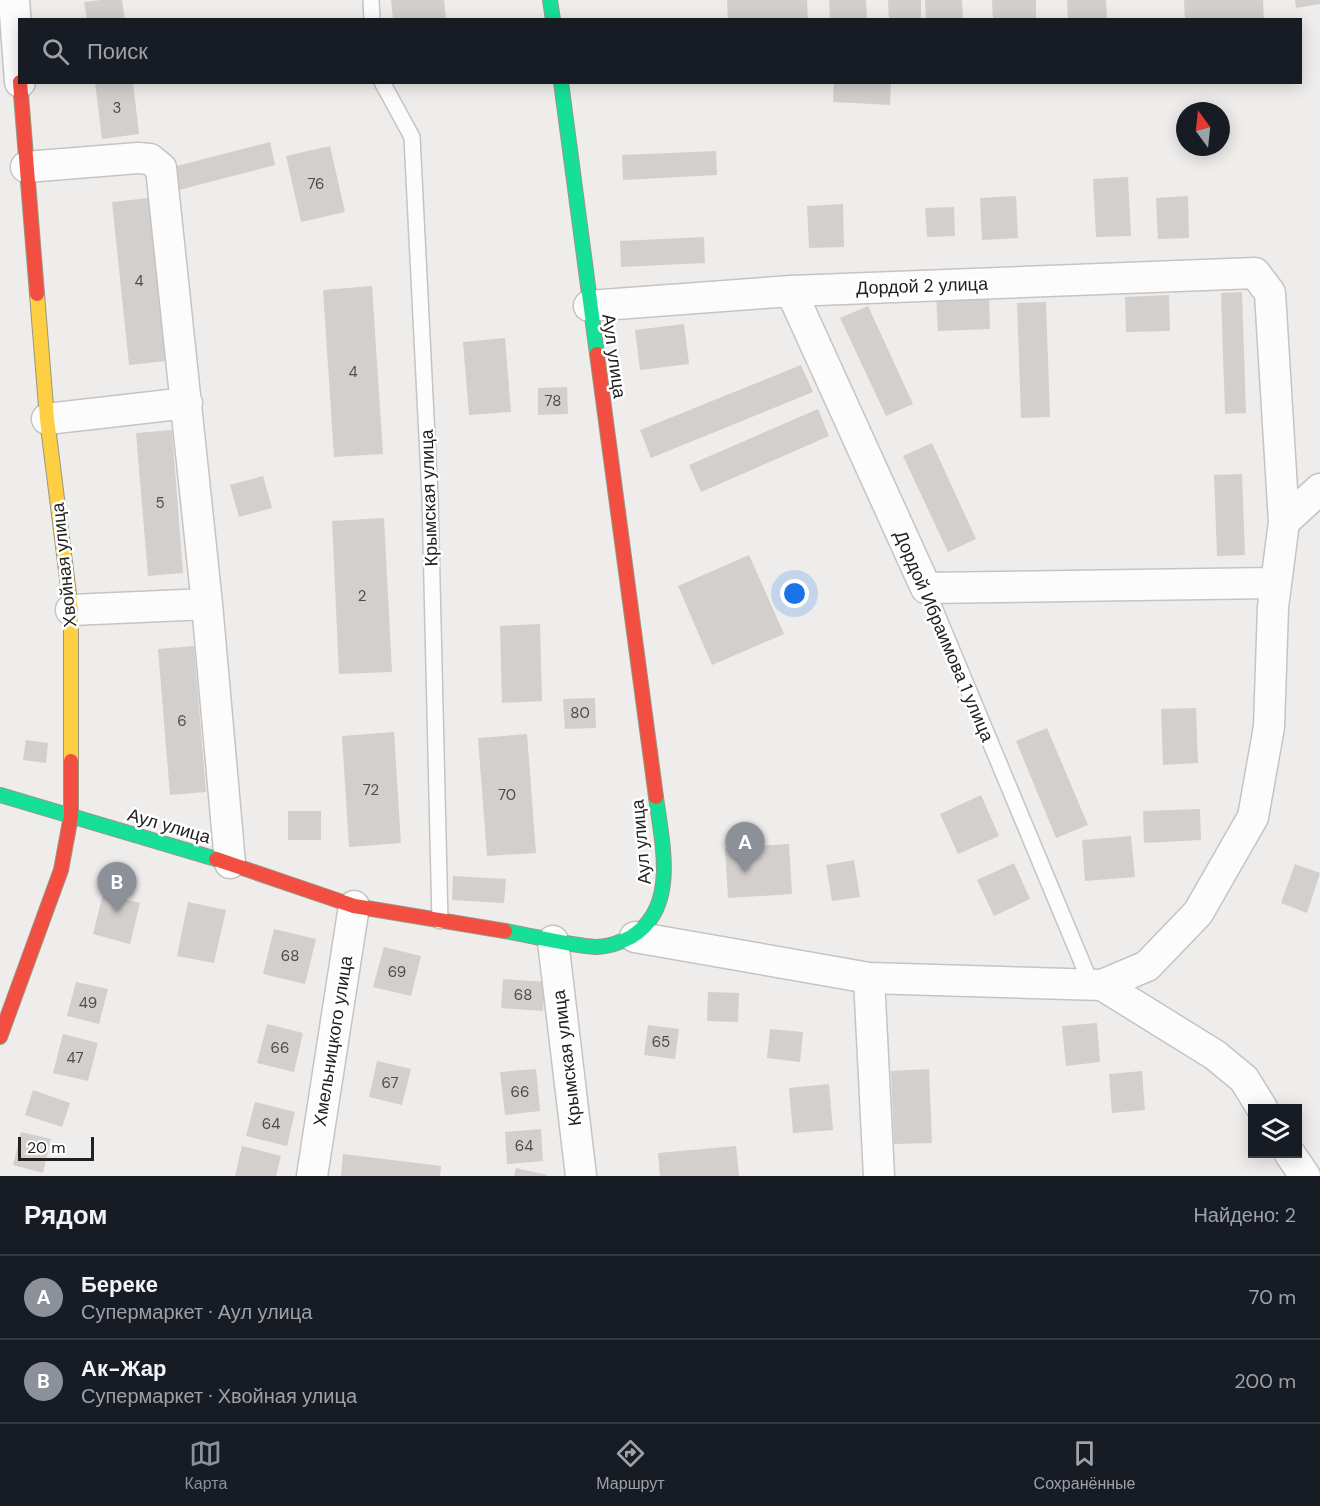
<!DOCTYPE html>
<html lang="ru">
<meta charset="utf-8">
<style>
:root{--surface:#171b24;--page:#20242c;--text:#f1f3f6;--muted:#9ea1a6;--line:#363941;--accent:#8c9099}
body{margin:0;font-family:"DM Sans",sans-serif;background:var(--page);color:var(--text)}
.controls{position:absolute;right:18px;bottom:18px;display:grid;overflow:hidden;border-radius:0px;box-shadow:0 3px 15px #0003}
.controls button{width:54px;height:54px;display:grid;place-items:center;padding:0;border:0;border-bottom:2px solid var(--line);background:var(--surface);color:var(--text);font:30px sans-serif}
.compass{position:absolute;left:1176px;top:102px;width:54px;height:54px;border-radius:50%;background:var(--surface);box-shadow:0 3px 15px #0003;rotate:345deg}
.scale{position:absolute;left:18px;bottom:15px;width:76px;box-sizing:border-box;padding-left:6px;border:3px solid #212121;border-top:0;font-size:16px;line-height:21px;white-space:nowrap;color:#212121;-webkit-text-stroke:4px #fff;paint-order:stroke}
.you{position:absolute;left:795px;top:594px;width:21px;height:21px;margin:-15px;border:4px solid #fff;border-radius:50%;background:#1a73e8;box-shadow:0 0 0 9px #1a73e833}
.badge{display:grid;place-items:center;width:39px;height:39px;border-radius:50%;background:var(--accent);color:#fff;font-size:20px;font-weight:700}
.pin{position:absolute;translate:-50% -50px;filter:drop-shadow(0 2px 3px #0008)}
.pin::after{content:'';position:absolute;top:32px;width:21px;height:18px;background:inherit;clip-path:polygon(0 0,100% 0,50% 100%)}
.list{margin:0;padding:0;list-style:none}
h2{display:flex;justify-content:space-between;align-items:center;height:78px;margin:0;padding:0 24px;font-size:26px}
h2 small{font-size:20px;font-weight:400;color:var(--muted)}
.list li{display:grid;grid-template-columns:39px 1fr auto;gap:18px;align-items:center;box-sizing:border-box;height:84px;padding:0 24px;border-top:2px solid var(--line)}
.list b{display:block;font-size:22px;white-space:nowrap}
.list p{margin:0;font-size:20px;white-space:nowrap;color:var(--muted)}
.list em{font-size:20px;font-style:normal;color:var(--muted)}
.icon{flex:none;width:33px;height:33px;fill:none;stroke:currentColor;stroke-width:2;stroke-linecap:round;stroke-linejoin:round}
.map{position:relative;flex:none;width:1320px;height:1176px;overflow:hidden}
.search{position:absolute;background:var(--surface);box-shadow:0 3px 15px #0003;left:18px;right:18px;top:18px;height:66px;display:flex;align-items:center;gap:15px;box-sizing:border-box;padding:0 21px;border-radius:0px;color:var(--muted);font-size:22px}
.sheet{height:246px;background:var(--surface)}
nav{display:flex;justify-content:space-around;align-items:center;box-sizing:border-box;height:84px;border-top:2px solid var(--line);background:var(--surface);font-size:16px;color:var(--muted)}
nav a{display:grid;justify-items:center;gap:3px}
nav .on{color:var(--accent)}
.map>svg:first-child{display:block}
.building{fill:#d2cfcd}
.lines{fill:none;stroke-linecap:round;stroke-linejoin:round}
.lane-casing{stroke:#c5c4c3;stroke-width:18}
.street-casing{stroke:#c5c4c3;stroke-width:33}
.fast-casing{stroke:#989883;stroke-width:16}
.slow-casing{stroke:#989883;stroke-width:16}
.jam-casing{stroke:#989883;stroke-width:16}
.lane{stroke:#fdfcfc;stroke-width:15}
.street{stroke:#fdfcfc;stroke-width:30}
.fast{stroke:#16e098;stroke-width:14}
.slow{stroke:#ffcf43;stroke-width:14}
.jam{stroke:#f24e42;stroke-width:14}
.labels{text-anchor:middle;stroke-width:5;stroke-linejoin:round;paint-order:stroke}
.number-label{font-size:15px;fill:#4d4c4c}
.street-label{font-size:18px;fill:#212121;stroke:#fff}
</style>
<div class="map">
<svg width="1320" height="1176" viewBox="0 0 1320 1176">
<rect width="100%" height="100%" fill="#efedeb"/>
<path class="building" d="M 101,0 L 122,0 L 125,20 L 87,20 L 84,2 Z
M 391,0 L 444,0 L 446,20 L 393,20 Z
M 727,0 L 807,0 L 808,20 L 728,20 Z
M 829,0 L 866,0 L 867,20 L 830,20 Z
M 888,0 L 921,0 L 921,20 L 889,20 Z
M 925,0 L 962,0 L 963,20 L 926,20 Z
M 992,0 L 1036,0 L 1036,20 L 993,20 Z
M 1067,0 L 1106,0 L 1107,20 L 1068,20 Z
M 1184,0 L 1263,0 L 1264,20 L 1185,20 Z
M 1295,0 L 1320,0 L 1320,4 L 1296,8 Z
M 95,82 L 133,82 L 139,134 L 102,139 Z
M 834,82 L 891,82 L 890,105 L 833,102 Z
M 270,142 L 275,165 L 179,190 L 173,167 Z
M 330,146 L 345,212 L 301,222 L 286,156 Z
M 716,151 L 717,175 L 623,180 L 622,155 Z
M 1128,177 L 1131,236 L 1096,237 L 1093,179 Z
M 1016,196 L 1018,238 L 982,240 L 980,198 Z
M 1188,196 L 1189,238 L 1158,239 L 1156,198 Z
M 149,198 L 166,361 L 129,365 L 112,202 Z
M 843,204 L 844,247 L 809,248 L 807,206 Z
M 954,207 L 955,236 L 927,237 L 925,208 Z
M 704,237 L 705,263 L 621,267 L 620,241 Z
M 372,286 L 383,454 L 334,457 L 323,290 Z
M 1242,292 L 1246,413 L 1225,414 L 1221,293 Z
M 989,294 L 990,329 L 938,331 L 936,295 Z
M 1169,295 L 1170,331 L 1126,332 L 1125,297 Z
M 1046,302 L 1050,417 L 1021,418 L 1017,303 Z
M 868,306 L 913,404 L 886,416 L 840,318 Z
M 684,324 L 689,364 L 640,370 L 635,330 Z
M 505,338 L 511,412 L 469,415 L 463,342 Z
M 801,365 L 813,392 L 651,458 L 640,430 Z
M 567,387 L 568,414 L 538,415 L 538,388 Z
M 818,409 L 829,436 L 701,492 L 689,465 Z
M 172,430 L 183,573 L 148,576 L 136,433 Z
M 932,443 L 976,539 L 948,552 L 903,456 Z
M 1242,474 L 1245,555 L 1217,556 L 1214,475 Z
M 263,476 L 272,508 L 239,517 L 230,485 Z
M 384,518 L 392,672 L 339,674 L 332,521 Z
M 749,555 L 784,634 L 712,665 L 678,586 Z
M 540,624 L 542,701 L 502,703 L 500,626 Z
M 194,646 L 206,792 L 170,795 L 158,649 Z
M 595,698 L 596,728 L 565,729 L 563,699 Z
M 1196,708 L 1198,763 L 1163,765 L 1161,709 Z
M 1047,728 L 1088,825 L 1056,838 L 1016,741 Z
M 394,732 L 401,843 L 349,847 L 342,736 Z
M 527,734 L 536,853 L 487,856 L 478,738 Z
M 26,740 L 48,743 L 46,763 L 23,760 Z
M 981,795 L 999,836 L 958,854 L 940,814 Z
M 1200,809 L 1201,840 L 1144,843 L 1143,811 Z
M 288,811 L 321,811 L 321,840 L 288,840 Z
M 1131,836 L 1135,877 L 1085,881 L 1082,840 Z
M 789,844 L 792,894 L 728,898 L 725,848 Z
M 854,860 L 860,897 L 832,901 L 826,865 Z
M 1014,863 L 1030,899 L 994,916 L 977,880 Z
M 1295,864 L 1320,873 L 1307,913 L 1281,903 Z
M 453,876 L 506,879 L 504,903 L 452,900 Z
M 103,894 L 140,903 L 130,944 L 93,934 Z
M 188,902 L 226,910 L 214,963 L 177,956 Z
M 274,929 L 316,939 L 305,984 L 263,974 Z
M 384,947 L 421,956 L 411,996 L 373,987 Z
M 503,979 L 545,982 L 543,1011 L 501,1008 Z
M 76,982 L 108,989 L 99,1024 L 67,1016 Z
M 708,992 L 739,993 L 738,1022 L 707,1021 Z
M 1097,1023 L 1100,1062 L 1066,1066 L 1062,1026 Z
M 267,1024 L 303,1033 L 294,1072 L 257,1063 Z
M 648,1025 L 679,1029 L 675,1059 L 644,1055 Z
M 770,1029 L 803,1032 L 800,1062 L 767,1058 Z
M 63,1034 L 98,1043 L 88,1081 L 53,1073 Z
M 377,1061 L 411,1069 L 402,1105 L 369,1097 Z
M 536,1069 L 540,1111 L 505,1115 L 500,1072 Z
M 929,1069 L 932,1143 L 894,1144 L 891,1071 Z
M 1142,1071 L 1145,1110 L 1112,1113 L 1109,1074 Z
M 829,1084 L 833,1130 L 793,1133 L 789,1088 Z
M 33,1090 L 70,1103 L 62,1127 L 25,1115 Z
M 255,1102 L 295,1112 L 287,1146 L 246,1136 Z
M 541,1129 L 543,1161 L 507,1164 L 505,1132 Z
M 21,1132 L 51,1139 L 43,1173 L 13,1165 Z
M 242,1146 L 281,1156 L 276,1176 L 235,1176 Z
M 736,1146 L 739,1176 L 660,1176 L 658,1153 Z
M 343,1154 L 441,1166 L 440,1176 L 341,1176 Z
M 516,1168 L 547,1175 L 546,1176 L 514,1176 Z"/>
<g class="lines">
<defs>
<path id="lane" d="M 371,0 L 372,20
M 382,82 L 412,137 L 430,497 L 440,921
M 926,588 L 1091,984"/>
<path id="street" d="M 14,0 L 20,82
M 26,167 L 138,158 L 150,159 L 161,168 L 207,604 L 230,863
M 791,291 L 926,588 L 1276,583
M 589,306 L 791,291 L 1255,273 L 1270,293 L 1284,522
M 47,419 L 187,403
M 71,610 L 207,604
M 635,937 L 869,978 L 1102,985 L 1215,1055 L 1244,1079 L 1262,1108
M 553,941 L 581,1176
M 869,978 L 879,1176
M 1102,985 L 1147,966 L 1198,913 L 1253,817 L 1269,727 L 1273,607 L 1284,522 L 1320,489
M 1290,1154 L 1305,1176
M 312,1176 L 354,906"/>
<path id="fast" d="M 550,0 L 553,20
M 561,82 L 597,354
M 0,795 L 216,859
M 505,931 C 535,936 566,945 596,947 C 607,947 622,942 631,937 C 679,908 662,844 656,797"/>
<path id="slow" d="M 37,294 L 47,419 L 71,610 L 71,761"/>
<path id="jam" d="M 20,82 L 37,294
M 597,354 L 656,797
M 216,859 L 354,906 L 505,931
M 0,1037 L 61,870 L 71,816 L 71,761"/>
</defs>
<use href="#lane" class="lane-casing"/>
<use href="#street" class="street-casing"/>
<use href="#fast" class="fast-casing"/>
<use href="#slow" class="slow-casing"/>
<use href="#jam" class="jam-casing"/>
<use href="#lane" class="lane"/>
<use href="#street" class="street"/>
<use href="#fast" class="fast"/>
<use href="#slow" class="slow"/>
<use href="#jam" class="jam"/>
</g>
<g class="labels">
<g class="number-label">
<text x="117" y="113">3</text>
<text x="316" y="189">76</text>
<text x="139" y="286">4</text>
<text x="353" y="377">4</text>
<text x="553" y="406">78</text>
<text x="160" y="508">5</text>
<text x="362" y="601">2</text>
<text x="580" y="718">80</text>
<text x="182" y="726">6</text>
<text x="371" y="795">72</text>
<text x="507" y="800">70</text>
<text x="290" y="961">68</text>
<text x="397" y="977">69</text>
<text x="523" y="1000">68</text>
<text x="88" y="1008">49</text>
<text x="661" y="1047">65</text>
<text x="280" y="1053">66</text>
<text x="75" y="1063">47</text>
<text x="390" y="1088">67</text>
<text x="520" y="1097">66</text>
<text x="271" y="1129">64</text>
<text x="524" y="1151">64</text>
</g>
<g class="street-label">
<text transform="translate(922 286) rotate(-2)" y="6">Дордой 2 улица</text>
<text transform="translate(614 356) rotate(82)" y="6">Аул улица</text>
<text transform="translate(429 498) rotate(-92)" y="6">Крымская улица</text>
<text transform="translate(64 565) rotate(-96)" y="6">Хвойная улица</text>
<text transform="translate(944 636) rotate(67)" y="6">Дордой Ибраимова 1 улица</text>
<text transform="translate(169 826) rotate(16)" y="6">Аул улица</text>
<text transform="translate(641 842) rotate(-95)" y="6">Аул улица</text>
<text transform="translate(333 1041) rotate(-81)" y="6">Хмельницкого улица</text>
<text transform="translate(567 1058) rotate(-97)" y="6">Крымская улица</text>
</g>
</g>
</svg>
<div class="controls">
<button><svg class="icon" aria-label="layers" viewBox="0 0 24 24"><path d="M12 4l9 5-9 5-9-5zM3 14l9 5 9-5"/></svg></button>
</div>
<svg class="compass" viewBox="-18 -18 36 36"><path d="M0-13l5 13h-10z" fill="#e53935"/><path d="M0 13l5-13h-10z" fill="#9ea1a6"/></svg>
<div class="scale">20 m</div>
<div class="you"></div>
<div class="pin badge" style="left:745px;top:872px">A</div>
<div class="pin badge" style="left:117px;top:912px">B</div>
<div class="search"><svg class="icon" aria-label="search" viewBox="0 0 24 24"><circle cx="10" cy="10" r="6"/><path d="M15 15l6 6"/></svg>Поиск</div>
</div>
<section class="sheet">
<h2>Рядом<small>Найдено: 2</small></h2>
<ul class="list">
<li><span class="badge">A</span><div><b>Береке</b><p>Супермаркет · Аул улица</p></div><em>70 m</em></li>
<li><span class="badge">B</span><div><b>Ак-Жар</b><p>Супермаркет · Хвойная улица</p></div><em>200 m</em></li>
</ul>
</section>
<nav>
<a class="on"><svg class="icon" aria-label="map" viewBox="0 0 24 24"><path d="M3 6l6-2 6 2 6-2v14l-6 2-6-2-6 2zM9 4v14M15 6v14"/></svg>Карта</a>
<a><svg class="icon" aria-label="directions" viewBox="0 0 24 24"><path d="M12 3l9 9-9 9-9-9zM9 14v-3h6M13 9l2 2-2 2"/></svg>Маршрут</a>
<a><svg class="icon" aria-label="saved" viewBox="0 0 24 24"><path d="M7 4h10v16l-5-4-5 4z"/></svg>Сохранённые</a>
</nav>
